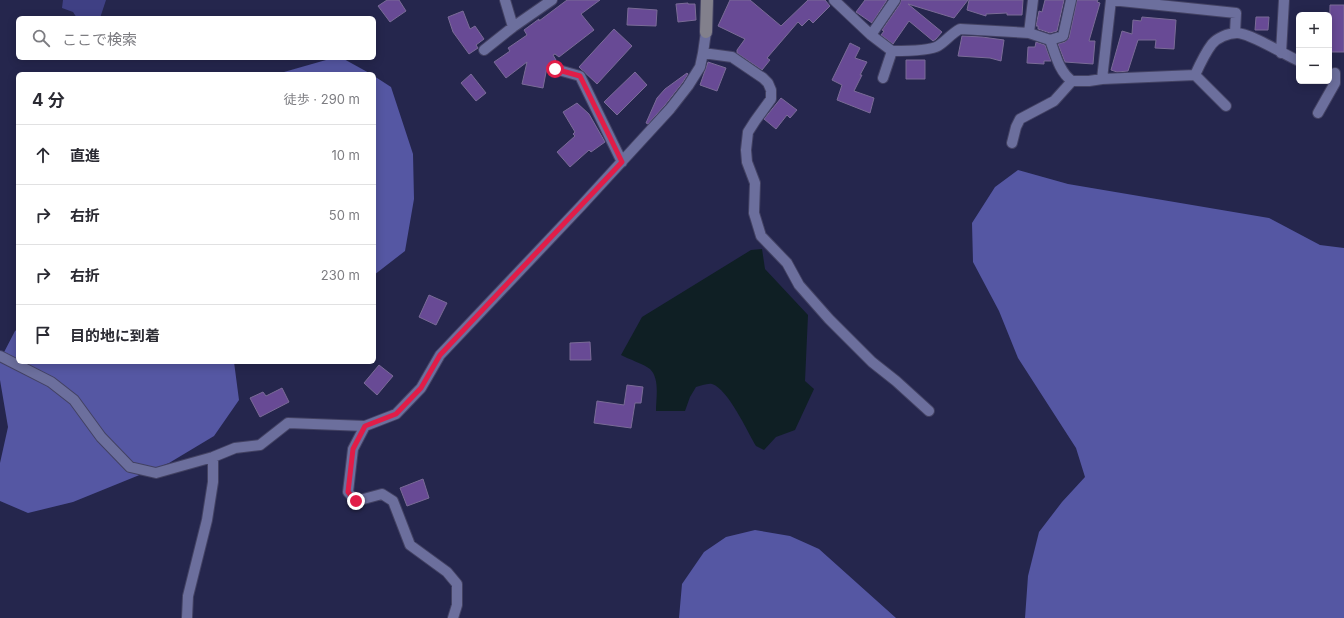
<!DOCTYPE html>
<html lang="ja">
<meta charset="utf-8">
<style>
:root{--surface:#fff;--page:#f7f7f7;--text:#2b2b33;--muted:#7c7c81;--line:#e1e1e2}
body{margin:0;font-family:Inter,"Noto Sans JP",sans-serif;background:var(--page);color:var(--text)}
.controls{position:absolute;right:12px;top:12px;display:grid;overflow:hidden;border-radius:6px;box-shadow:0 2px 10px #0003}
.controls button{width:36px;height:36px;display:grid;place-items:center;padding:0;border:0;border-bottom:1px solid var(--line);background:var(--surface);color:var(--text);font:20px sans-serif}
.stop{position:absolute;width:12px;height:12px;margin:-9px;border:3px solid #e11d48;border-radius:50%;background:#fff}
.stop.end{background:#e11d48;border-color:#fff;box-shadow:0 1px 4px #0008}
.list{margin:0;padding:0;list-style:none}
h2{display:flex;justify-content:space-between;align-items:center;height:52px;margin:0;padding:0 16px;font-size:17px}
h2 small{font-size:13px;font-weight:400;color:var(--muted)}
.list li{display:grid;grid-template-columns:26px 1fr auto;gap:12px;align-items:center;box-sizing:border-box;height:60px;padding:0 16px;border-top:1px solid var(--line)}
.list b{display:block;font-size:15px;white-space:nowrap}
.list em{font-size:13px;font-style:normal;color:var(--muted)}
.icon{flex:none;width:22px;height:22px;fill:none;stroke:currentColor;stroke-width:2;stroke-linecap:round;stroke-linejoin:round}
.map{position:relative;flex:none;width:1344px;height:618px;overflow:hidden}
.search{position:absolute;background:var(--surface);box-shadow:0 2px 10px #0003;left:16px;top:16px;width:360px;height:44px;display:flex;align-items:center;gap:10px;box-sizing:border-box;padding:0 14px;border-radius:6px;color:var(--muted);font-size:15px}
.panel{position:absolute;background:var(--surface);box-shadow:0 2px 10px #0003;left:16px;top:72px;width:360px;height:292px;border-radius:6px}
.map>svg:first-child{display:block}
.green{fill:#3f4084}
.forest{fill:#5557a3}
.water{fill:#0f1f24}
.building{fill:#684a95;stroke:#7a6b97}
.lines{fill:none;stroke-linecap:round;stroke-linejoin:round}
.street-casing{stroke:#434263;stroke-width:12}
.secondary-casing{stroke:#434263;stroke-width:14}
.street{stroke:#6c6f9d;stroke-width:10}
.secondary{stroke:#82808c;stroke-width:12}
.route{stroke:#e11d48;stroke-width:5}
</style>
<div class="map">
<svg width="1344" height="618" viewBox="0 0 1344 618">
<rect width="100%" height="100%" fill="#25264d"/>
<path class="green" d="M 63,0 L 106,0 L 100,18 L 77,18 L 73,12 L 62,8 Z"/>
<path class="forest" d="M 333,58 L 342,58 L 371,74 L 277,74 Z
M 374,76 L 391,87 L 413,154 L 414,199 L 405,251 L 374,275 Z
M 1018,170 L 1068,184 L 1269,218 L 1320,245 L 1344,248 L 1344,618 L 1025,618 L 1028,576 L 1039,532 L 1062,502 L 1085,477 L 1076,448 L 1018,358 L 999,311 L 973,262 L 972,223 L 995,187 Z
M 18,329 L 18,362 L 234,362 L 239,400 L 214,436 L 169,463 L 73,502 L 28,513 L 0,501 L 0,463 L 8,427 L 0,380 L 0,360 L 15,331 Z
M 755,530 L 790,536 L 819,549 L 896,618 L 679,618 L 682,584 L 704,552 L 726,537 Z"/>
<path class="water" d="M 762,249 L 765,269 L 808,315 L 805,381 L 814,389 L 795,430 L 776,437 L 764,450 L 756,446 C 747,431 728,389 712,384 C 707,383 701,386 696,387 L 690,397 L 685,411 L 656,411 C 656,397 660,379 650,369 C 644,364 628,359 621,355 L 642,317 L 751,250 Z"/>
<path class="building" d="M 387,0 L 399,0 L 406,11 L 390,22 L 378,6 Z
M 567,0 L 600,0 L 581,14 L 594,30 L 559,57 L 555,54 L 553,55 L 556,60 L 547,67 L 543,88 L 522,84 L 527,62 L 506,78 L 494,62 L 510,51 L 508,48 L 527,35 L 524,30 L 539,19 L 539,21 Z
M 730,0 L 750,0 L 781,26 L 808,0 L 825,0 L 830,6 L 813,23 L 809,19 L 802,26 L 798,22 L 767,58 L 770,60 L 762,70 L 737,53 L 737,50 L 745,39 L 718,26 Z
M 865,0 L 887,0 L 872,23 L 856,12 Z
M 901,0 L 968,0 L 954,18 L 908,4 L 942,32 L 936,39 L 933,41 L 909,21 L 893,44 L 881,35 L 884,31 L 882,30 L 900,4 Z
M 969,0 L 1023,0 L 1022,15 L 1007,15 L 1007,13 L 986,14 L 986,16 L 967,10 Z
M 1045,0 L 1064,0 L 1057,31 L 1050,33 L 1038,29 L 1038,26 L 1036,26 L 1039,11 L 1042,12 Z
M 1077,0 L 1098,0 L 1097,2 L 1100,3 L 1089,41 L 1095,41 L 1093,64 L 1065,62 L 1058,44 L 1065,42 L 1069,38 Z
M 688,3 L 688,4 L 695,4 L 696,20 L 678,22 L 676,4 Z
M 1330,5 L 1344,5 L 1344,52 L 1329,52 Z
M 628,8 L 657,10 L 656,26 L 627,25 Z
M 463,11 L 470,29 L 475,26 L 484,39 L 476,45 L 478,48 L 469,54 L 453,32 L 448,17 Z
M 1142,17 L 1176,20 L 1174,49 L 1155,48 L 1156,40 L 1138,40 L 1128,71 L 1117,72 L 1111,70 L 1122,31 L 1132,34 L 1133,20 L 1141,21 Z
M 1256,17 L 1269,17 L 1268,30 L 1255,30 Z
M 614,29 L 632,46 L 597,84 L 579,67 Z
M 962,36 L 982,37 L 1004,40 L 1001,61 L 990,58 L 958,56 Z
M 1036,42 L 1045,45 L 1051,61 L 1044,61 L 1044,64 L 1027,63 L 1028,47 L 1035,47 Z
M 850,43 L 860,48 L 855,58 L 867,62 L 860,75 L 862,75 L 854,91 L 874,98 L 870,113 L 837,100 L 842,85 L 832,80 Z
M 906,60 L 925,60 L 925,79 L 906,79 Z
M 708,62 L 726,68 L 717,91 L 700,85 Z
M 635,72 L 647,85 L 617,115 L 604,102 Z
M 687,73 L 688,74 L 683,82 L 665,105 L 648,124 L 646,123 L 657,98 L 665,89 Z
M 471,74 L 486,93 L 476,101 L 461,83 Z
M 781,98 L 797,110 L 790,118 L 787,115 L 776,129 L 764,119 Z
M 577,103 L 589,114 L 605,142 L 591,152 L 589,150 L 570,167 L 557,152 L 575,136 L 573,134 L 575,132 L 563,112 Z
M 429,295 L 447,303 L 436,325 L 419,317 Z
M 590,342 L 591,360 L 570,360 L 570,343 Z
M 379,365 L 393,376 L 377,395 L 364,383 Z
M 627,385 L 643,387 L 641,403 L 635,403 L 631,428 L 594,423 L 597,401 L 624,405 Z
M 282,388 L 289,402 L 260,417 L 250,398 L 263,392 L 266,396 Z
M 423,479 L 429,498 L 407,506 L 400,488 Z"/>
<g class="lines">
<defs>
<path id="street" d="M 505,0 L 513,27
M 834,0 L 871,35 L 892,51 C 902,51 930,51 938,46 C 946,41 952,33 960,29 L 1029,33 L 1050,40 C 1055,53 1059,72 1072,81 L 1089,81 L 1102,79 L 1195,75 C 1200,64 1205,53 1212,44 C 1217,38 1228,33 1237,33 C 1250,33 1285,55 1299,61
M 1111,0 L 1236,13 L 1235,33
M 1029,33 L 1033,0
M 871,35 L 895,0
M 1050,40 L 1063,36 L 1071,0
M 484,50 L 513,27 L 552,0
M 703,53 L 732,57 L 763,78 L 768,83 L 771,90 L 771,99 L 755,121 L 748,132 L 746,150 L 747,162 L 755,183 L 754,213 L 761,236 L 787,263 L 799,285 L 829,319 L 872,362 L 896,381 L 929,411
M 1281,53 L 1284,0
M 555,69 L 580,76 L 622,162
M 1195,75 L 1226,106
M 883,78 L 892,51
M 1102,79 L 1111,0
M 1318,113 L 1335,83 L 1335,73
M 1012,143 L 1016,127 L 1020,119 L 1054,101 L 1072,81
M 0,356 L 51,382 L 74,400 L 101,437 L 130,467 L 156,473 L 213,457 L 235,448 L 260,445 L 288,423 L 365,426 L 396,414 L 421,388 L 440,355 L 581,206 L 670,109 L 688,86 L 700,67 L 703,53 L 706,32
M 365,426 L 353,449 L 348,492 L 356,501 L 382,494 L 393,501 L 410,545 L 447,572 L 457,584 L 457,605 L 453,618
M 187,618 L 188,596 L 207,520 L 213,482 L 213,457"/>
<path id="secondary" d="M 706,32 L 707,0"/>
</defs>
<use href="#street" class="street-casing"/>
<use href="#secondary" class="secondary-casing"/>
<use href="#street" class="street"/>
<use href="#secondary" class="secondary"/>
</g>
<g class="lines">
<path class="route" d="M 356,501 L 348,492 L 353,449 L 365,426 L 396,414 L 421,388 L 440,355 L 622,162 L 580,76 L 555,69"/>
</g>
</svg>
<div class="controls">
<button>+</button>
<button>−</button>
</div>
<div class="stop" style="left:555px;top:69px"></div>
<div class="stop end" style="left:356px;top:501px"></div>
<div class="search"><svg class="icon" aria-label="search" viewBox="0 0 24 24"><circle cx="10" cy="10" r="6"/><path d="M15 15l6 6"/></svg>ここで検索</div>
<section class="panel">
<h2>4 分<small>徒歩 · 290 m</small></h2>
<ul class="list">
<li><svg class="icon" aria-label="ahead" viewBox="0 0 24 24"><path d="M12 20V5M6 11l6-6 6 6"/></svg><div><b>直進</b></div><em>10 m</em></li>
<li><svg class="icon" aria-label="right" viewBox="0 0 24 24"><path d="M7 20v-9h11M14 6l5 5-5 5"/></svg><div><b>右折</b></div><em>50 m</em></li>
<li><svg class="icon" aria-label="right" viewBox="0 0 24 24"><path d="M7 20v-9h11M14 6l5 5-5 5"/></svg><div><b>右折</b></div><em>230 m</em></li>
<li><svg class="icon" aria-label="arrive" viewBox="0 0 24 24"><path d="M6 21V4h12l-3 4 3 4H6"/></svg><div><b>目的地に到着</b></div></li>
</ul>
</section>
</div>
